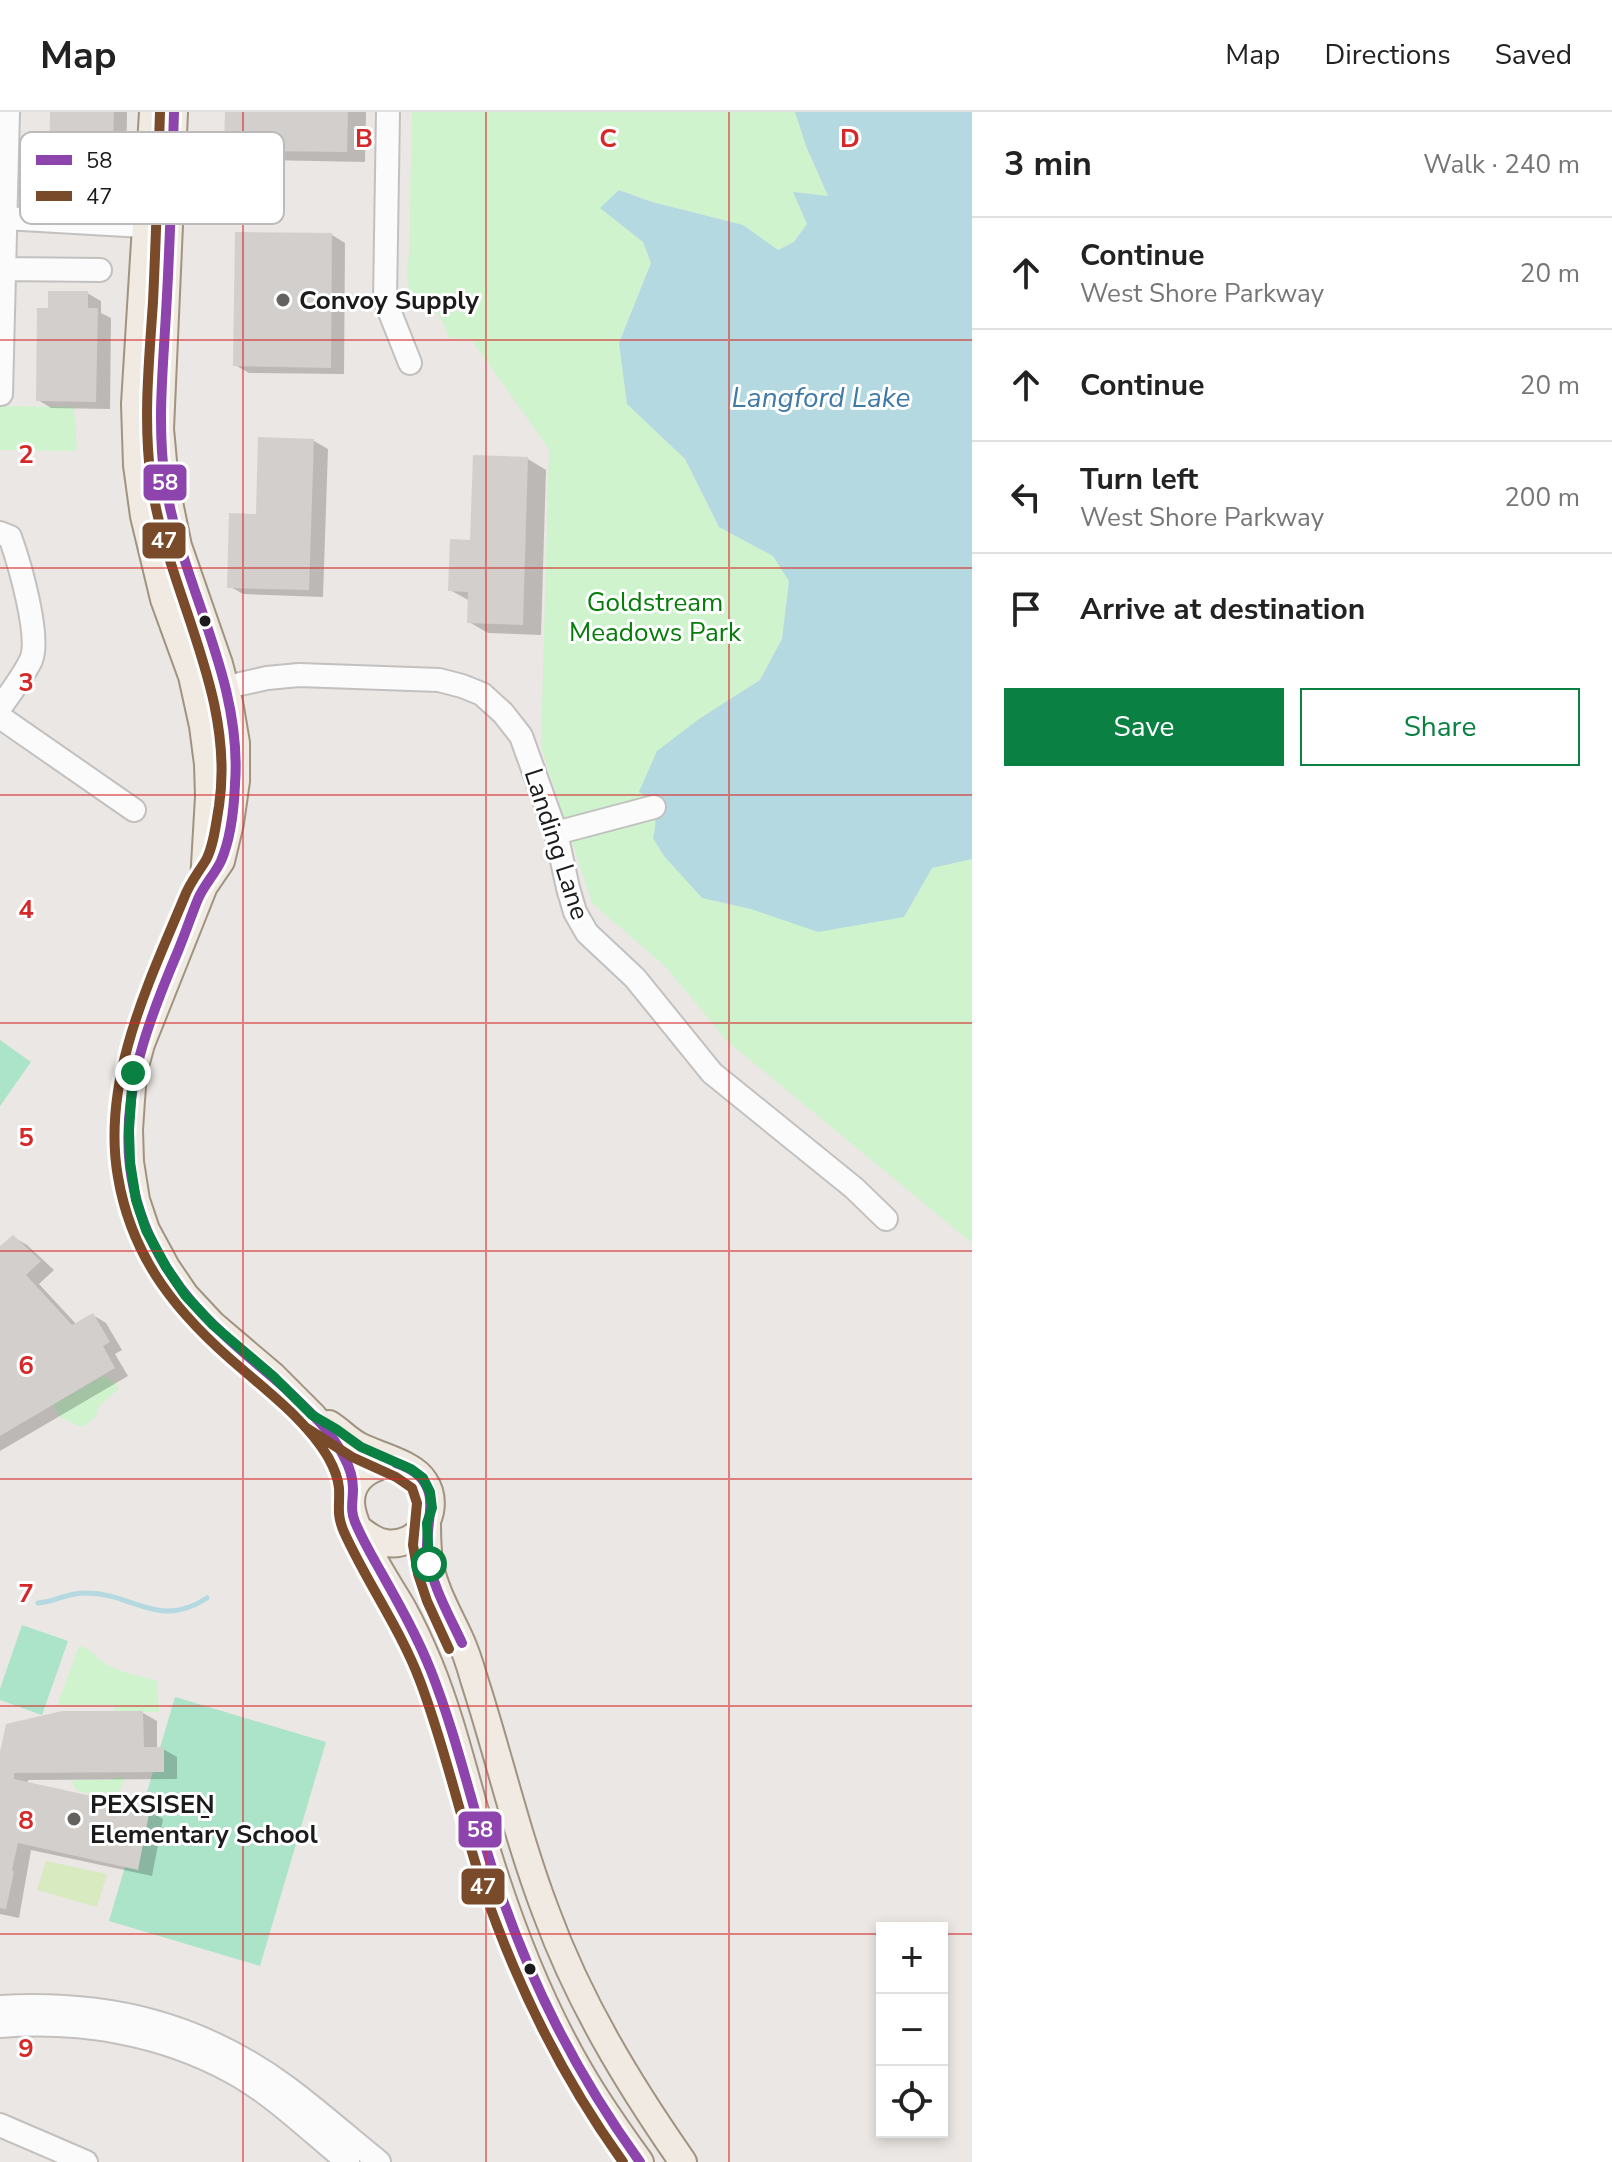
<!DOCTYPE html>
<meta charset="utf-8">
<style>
:root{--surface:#fff;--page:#f2f2f2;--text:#222;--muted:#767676;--line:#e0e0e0;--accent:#0b8043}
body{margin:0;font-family:"Nunito Sans",sans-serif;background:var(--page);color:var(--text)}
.controls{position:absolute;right:24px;bottom:24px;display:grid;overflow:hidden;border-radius:0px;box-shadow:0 4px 12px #0003}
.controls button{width:72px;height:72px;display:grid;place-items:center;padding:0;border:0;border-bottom:2px solid var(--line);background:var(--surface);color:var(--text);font:40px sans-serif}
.stop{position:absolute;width:24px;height:24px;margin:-18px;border:6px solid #0b8043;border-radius:50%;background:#fff}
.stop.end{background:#0b8043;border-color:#fff;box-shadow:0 2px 8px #0008}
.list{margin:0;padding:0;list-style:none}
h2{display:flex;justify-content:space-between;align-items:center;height:104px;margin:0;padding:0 32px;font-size:34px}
h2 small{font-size:26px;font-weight:400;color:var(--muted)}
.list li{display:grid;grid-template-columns:52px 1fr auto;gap:24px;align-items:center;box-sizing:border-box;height:112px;padding:0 32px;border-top:2px solid var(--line)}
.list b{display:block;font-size:30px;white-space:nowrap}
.list p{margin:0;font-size:26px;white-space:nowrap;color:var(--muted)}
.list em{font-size:26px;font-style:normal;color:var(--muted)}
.actions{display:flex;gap:16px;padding:24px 32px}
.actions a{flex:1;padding:18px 0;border:2px solid var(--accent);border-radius:0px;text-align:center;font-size:28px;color:var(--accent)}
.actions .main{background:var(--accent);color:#fff}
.icon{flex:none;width:44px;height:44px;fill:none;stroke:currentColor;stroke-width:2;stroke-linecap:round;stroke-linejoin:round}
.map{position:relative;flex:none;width:972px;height:2050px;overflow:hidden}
header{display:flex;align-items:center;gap:48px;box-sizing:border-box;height:112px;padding:0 40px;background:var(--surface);border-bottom:2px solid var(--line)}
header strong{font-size:38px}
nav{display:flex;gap:44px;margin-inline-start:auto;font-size:28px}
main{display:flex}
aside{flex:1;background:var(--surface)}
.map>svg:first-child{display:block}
.grass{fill:#d8eac0}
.park{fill:#cef3cd}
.pitch{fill:#abe4c9}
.water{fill:#b4d9e0}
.shadow{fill:#0003}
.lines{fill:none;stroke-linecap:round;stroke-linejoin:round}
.stream{stroke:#b4d9e0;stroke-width:5}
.building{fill:#d2cfcc}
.minor-casing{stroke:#c2c1c0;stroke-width:26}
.major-casing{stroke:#a09380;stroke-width:30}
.minor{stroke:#fcfbfb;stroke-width:22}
.major{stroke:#f0eae2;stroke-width:26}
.bus-1-casing{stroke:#fff;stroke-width:16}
.bus-2-casing{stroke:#fff;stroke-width:16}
.bus-1{stroke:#8e44ad;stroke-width:10}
.bus-2{stroke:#7a4b2a;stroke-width:10}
.route{stroke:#0b8043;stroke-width:10}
.grid{fill:none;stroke:#d62828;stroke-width:2;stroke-opacity:0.55}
.poi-dot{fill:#636261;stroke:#fff;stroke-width:3}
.bus-dot{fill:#1b1b1b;stroke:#fff;stroke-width:3}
.labels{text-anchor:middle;stroke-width:6;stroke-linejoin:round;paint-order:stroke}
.poi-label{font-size:26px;font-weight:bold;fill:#1b1b1b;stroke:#fff;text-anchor:start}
.park-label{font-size:26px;fill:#057d09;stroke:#fff}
.street-label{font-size:26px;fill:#1b1b1b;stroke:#fff}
.water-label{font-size:28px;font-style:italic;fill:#417aa7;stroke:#fff}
.key{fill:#fff;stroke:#bbb;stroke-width:2}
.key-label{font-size:22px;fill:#1b1b1b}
.grid-label{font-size:26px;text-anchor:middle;font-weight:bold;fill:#d62828;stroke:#fff;stroke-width:6;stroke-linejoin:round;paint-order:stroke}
.line-badge{stroke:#fff;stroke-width:3}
.badge-label{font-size:22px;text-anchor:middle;font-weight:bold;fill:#fff}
</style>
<header>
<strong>Map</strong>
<nav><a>Map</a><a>Directions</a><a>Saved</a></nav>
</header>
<main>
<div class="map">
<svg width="972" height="2050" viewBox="0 0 972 2050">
<rect width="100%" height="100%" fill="#eae7e4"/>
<path class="grass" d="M 46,1749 L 107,1762 L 97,1795 L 37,1778 Z"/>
<path class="park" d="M 412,0 L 795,0 L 806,34 L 828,84 L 794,130 L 778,138 L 743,113 L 652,90 L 620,78 L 601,96 L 643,130 L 651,151 L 619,231 L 627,292 L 685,347 L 719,415 L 773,444 L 789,469 L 782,527 L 760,568 L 699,607 L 650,686 L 657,708 L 653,726 L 664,744 L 702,786 L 751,797 L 904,805 L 932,756 L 972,747 L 972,1131 L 727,929 L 666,855 L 592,791 L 541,635 L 549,337 L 471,227 L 449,226 C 440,198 431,196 409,178 L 407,160 L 409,142 Z
M 0,294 L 74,295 L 77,339 L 0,338 Z
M 103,1264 L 117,1272 L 118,1277 L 98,1295 L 96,1304 L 84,1314 L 79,1314 L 60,1305 L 57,1301 L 54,1292 Z
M 79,1534 C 89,1535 96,1546 106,1552 C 121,1561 140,1564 157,1569 L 159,1600 L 115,1600 L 114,1593 L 57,1594 Z
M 118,1665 L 125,1665 L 116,1689 L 76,1678 L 72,1668 L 109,1668 Z"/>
<path class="pitch" d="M 0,928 L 31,950 L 0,994 Z
M 22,1513 L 68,1529 L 42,1603 L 0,1588 L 0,1577 Z
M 175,1585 L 326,1630 L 260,1854 L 109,1809 Z"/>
<path class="water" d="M 795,0 L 972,0 L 972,747 L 932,756 L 904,805 L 818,820 L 751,797 L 702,786 L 664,744 L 653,726 C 657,709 656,703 650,686 L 639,680 L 657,639 L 699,607 L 760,568 L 782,527 L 789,469 L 773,444 L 719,415 L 685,347 L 627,292 L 619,231 L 651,151 L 643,130 L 600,96 L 619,78 L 652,90 L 743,113 L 778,138 L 794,130 L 807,112 L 793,80 L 828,84 L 806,34 Z"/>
<path class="shadow" d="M 52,0 L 127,0 L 126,65 L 113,65 L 113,85 L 72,84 L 58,76 L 59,60 L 51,56 Z
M 227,0 L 366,0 L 365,50 L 265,48 L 265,62 L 248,62 L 230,51 Z
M 332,123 L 345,131 L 344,262 L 249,261 L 235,253 Z
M 87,181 L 101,189 L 101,201 L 111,206 L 110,297 L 51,296 L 38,288 L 50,198 Z
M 314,329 L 328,337 L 323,485 L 243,482 L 229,474 L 257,404 Z
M 528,347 L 546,358 L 541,523 L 488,521 L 469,510 L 470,489 L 450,478 L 472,430 Z
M 13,1125 L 27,1133 L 54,1158 L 39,1172 L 77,1213 L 93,1203 L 106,1211 L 122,1238 L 115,1242 L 128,1264 L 0,1339 L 0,1137 Z
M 143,1601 L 157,1609 L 157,1637 L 163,1637 L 177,1645 L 177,1667 L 28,1668 L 27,1672 L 149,1699 L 163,1707 L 152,1764 L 31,1738 L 19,1806 L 0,1802 L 0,1649 Z"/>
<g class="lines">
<path class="stream" d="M 38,1491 C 54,1490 69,1480 86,1481 C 134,1481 158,1518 207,1486"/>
</g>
<path class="building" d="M 50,0 L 114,0 L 112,59 L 100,59 L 99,79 L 56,77 L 57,57 L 49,57 Z
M 225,0 L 348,0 L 347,40 L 247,39 L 247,53 L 228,52 L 228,38 L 224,38 Z
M 235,120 L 332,121 L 331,256 L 233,254 Z
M 48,179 L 88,179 L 88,196 L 98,196 L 96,290 L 36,289 L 37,196 L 48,196 Z
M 258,325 L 314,327 L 309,478 L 227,476 L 229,401 L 256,402 Z
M 473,343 L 528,345 L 523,513 L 467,511 L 468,480 L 448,479 L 450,427 L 470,428 Z
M 13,1123 L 41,1149 L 26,1163 L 72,1213 L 93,1201 L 110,1230 L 103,1234 L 115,1256 L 0,1324 L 0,1134 Z
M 62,1599 L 143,1599 L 144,1635 L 164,1635 L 164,1660 L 14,1661 L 14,1667 L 150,1697 L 138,1758 L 18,1731 L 12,1758 L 14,1760 L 6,1797 L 0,1796 L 0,1640 L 6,1612 Z"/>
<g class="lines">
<defs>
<path id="minor" d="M 388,0 L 385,188 L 410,251
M 5,106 L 161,115
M 4,157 L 100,158
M 1,282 L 8,0
M 0,421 L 10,425 C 19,450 41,525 31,548 C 23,565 10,581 0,596
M 196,582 L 267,566 L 299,563 L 439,568 L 462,574 L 482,582 L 503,601 L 521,624 L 556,721 L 568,776 L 575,800 L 587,821 L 635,866 L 712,961 L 854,1076 L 886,1107
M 0,605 L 134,698
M 556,721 L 654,695
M 0,1895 C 108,1889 200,1911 288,1976 C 319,1999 349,2026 379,2050
M 0,1914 C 80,1908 161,1921 232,1960 C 274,1983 311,2020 348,2050
M 0,2013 L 86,2050"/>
<path id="major" d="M 153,0 L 135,292 L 137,353 L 144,404 L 164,487 L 192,564 L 203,614 L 208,652 L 209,685 L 204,770
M 174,0 L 160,317 L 165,371 L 178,434 L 219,552 L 229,590 L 236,631 L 236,669 L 230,711 L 221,749 L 204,774 L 141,932 L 133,961 L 131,988 L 129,1018 L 130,1050 L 136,1088 L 146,1118 L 166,1155 L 185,1183 L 213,1213 L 273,1264 L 312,1303 L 339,1335 L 346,1348 L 353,1376
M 329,1312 C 340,1319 348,1328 359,1334 C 378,1344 413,1351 424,1369 C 443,1397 420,1436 386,1431 C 375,1430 367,1423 359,1417
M 396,1351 C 374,1353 351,1364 351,1390 C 351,1416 389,1473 403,1497 C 413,1515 421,1533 429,1552 C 454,1613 468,1680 488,1743 C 511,1817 540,1892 580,1960 C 598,1991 619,2021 640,2050
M 427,1411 C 427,1425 427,1440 430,1454 C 435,1479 449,1503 460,1527 C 466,1540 470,1553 474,1567 C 499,1644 517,1724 546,1800 C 579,1890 628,1971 683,2050"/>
</defs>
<use href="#minor" class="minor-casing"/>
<use href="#major" class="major-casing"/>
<use href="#minor" class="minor"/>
<use href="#major" class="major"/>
<defs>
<path id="bus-1" d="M 174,0 C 172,67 170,134 166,201 C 163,257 157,313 165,369 C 180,471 243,566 235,672 C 234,696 231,726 221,749 C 215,762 204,773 198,787 C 191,804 185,822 178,839 C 149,907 121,979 130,1055 C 138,1119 172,1175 219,1218 C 240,1239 264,1257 286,1277 C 307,1297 331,1318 344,1345 C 349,1354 353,1366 353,1377 C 353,1389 350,1398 355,1410 C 362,1427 372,1444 381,1460 C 399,1492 417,1524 431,1559 C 457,1625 472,1695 494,1762 C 529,1868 575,1960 640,2050
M 396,1351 C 410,1356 423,1363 428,1378 C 434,1392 426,1420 427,1439 C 431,1472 448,1501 462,1531"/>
<path id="bus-2" d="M 160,0 C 158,63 156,127 153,190 C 149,249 143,309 151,368 C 166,479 236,580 219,694 C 216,711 214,733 206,748 C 198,761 189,772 184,786 C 148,872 101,970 118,1065 C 132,1148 179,1204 242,1257 C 272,1283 307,1310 328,1345 C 333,1354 338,1365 339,1376 C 340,1394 336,1402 344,1420 C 367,1471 400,1516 420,1569 C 445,1635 460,1705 482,1772 C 516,1872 561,1964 623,2050
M 305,1315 L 352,1345 L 396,1365 L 412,1376 L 417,1391 L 413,1433 L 418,1462 L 427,1489 L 449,1537"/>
</defs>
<use href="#bus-1" class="bus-1-casing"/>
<use href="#bus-2" class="bus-2-casing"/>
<use href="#bus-1" class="bus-1"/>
<use href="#bus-2" class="bus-2"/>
</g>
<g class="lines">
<path class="route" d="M 133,961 L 129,1018 L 130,1050 L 136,1088 L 146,1118 L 166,1155 L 185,1183 L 213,1213 L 273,1264 L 312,1303 L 336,1317 L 361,1335 L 411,1357 L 423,1366 L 430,1380 L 432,1396 L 427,1411 L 429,1452"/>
</g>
<path class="grid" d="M 243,0 L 243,2050M 486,0 L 486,2050M 729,0 L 729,2050M 0,228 L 972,228M 0,456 L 972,456M 0,683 L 972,683M 0,911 L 972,911M 0,1139 L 972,1139M 0,1367 L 972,1367M 0,1594 L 972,1594M 0,1822 L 882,1822M 942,1822 L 972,1822"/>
<g class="poi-dot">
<circle cx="283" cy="188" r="8"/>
<circle cx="74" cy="1707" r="8"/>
</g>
<g class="bus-dot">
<circle cx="205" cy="509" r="7"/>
<circle cx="530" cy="1857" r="7"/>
</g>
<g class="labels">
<g class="poi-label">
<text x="299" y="197">Convoy Supply</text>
<text x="90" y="1701">PEXSISEṈ<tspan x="90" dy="30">Elementary School</tspan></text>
</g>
<g class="park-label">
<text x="655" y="499">Goldstream<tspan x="655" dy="30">Meadows Park</tspan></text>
</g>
<g class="street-label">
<text transform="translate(557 732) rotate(72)" y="9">Landing Lane</text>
</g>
<g class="water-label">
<text x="821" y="295">Langford Lake</text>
</g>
</g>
<rect x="20" y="20" width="264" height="92" rx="12" class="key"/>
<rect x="36" y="43" width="36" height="10" fill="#8e44ad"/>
<rect x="36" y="79" width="36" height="10" fill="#7a4b2a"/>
<g class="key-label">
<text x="86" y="56">58</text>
<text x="86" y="92">47</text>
</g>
<g class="grid-label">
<text x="364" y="35">B</text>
<text x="608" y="35">C</text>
<text x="850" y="35">D</text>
<text x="26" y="351">2</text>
<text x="26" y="579">3</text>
<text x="26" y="806">4</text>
<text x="26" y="1034">5</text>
<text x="26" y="1262">6</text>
<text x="26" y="1490">7</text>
<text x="26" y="1717">8</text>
<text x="26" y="1945">9</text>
</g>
<g class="line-badge">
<rect x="142" y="351" width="46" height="39" rx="8" fill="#8e44ad"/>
<rect x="141" y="409" width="46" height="39" rx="8" fill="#7a4b2a"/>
<rect x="457" y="1698" width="46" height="39" rx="8" fill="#8e44ad"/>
<rect x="460" y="1755" width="46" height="39" rx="8" fill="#7a4b2a"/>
</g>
<g class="badge-label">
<text x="165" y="378">58</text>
<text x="164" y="436">47</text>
<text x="480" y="1725">58</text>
<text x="483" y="1782">47</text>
</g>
</svg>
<div class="controls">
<button>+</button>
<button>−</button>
<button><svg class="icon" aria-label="locate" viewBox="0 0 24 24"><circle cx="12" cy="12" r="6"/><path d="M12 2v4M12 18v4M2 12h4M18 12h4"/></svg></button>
</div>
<div class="stop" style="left:429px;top:1452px"></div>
<div class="stop end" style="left:133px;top:961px"></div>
</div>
<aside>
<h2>3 min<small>Walk · 240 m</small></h2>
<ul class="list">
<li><svg class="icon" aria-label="ahead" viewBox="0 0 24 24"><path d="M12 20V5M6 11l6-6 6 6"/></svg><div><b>Continue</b><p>West Shore Parkway</p></div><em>20 m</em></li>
<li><svg class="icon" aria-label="ahead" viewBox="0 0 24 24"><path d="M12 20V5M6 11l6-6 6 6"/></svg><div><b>Continue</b></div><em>20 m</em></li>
<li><svg class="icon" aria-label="left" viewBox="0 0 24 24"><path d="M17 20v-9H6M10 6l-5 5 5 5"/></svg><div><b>Turn left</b><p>West Shore Parkway</p></div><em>200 m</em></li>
<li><svg class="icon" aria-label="arrive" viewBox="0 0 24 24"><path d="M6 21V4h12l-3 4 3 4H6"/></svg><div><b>Arrive at destination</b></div></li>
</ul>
<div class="actions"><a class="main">Save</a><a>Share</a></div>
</aside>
</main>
